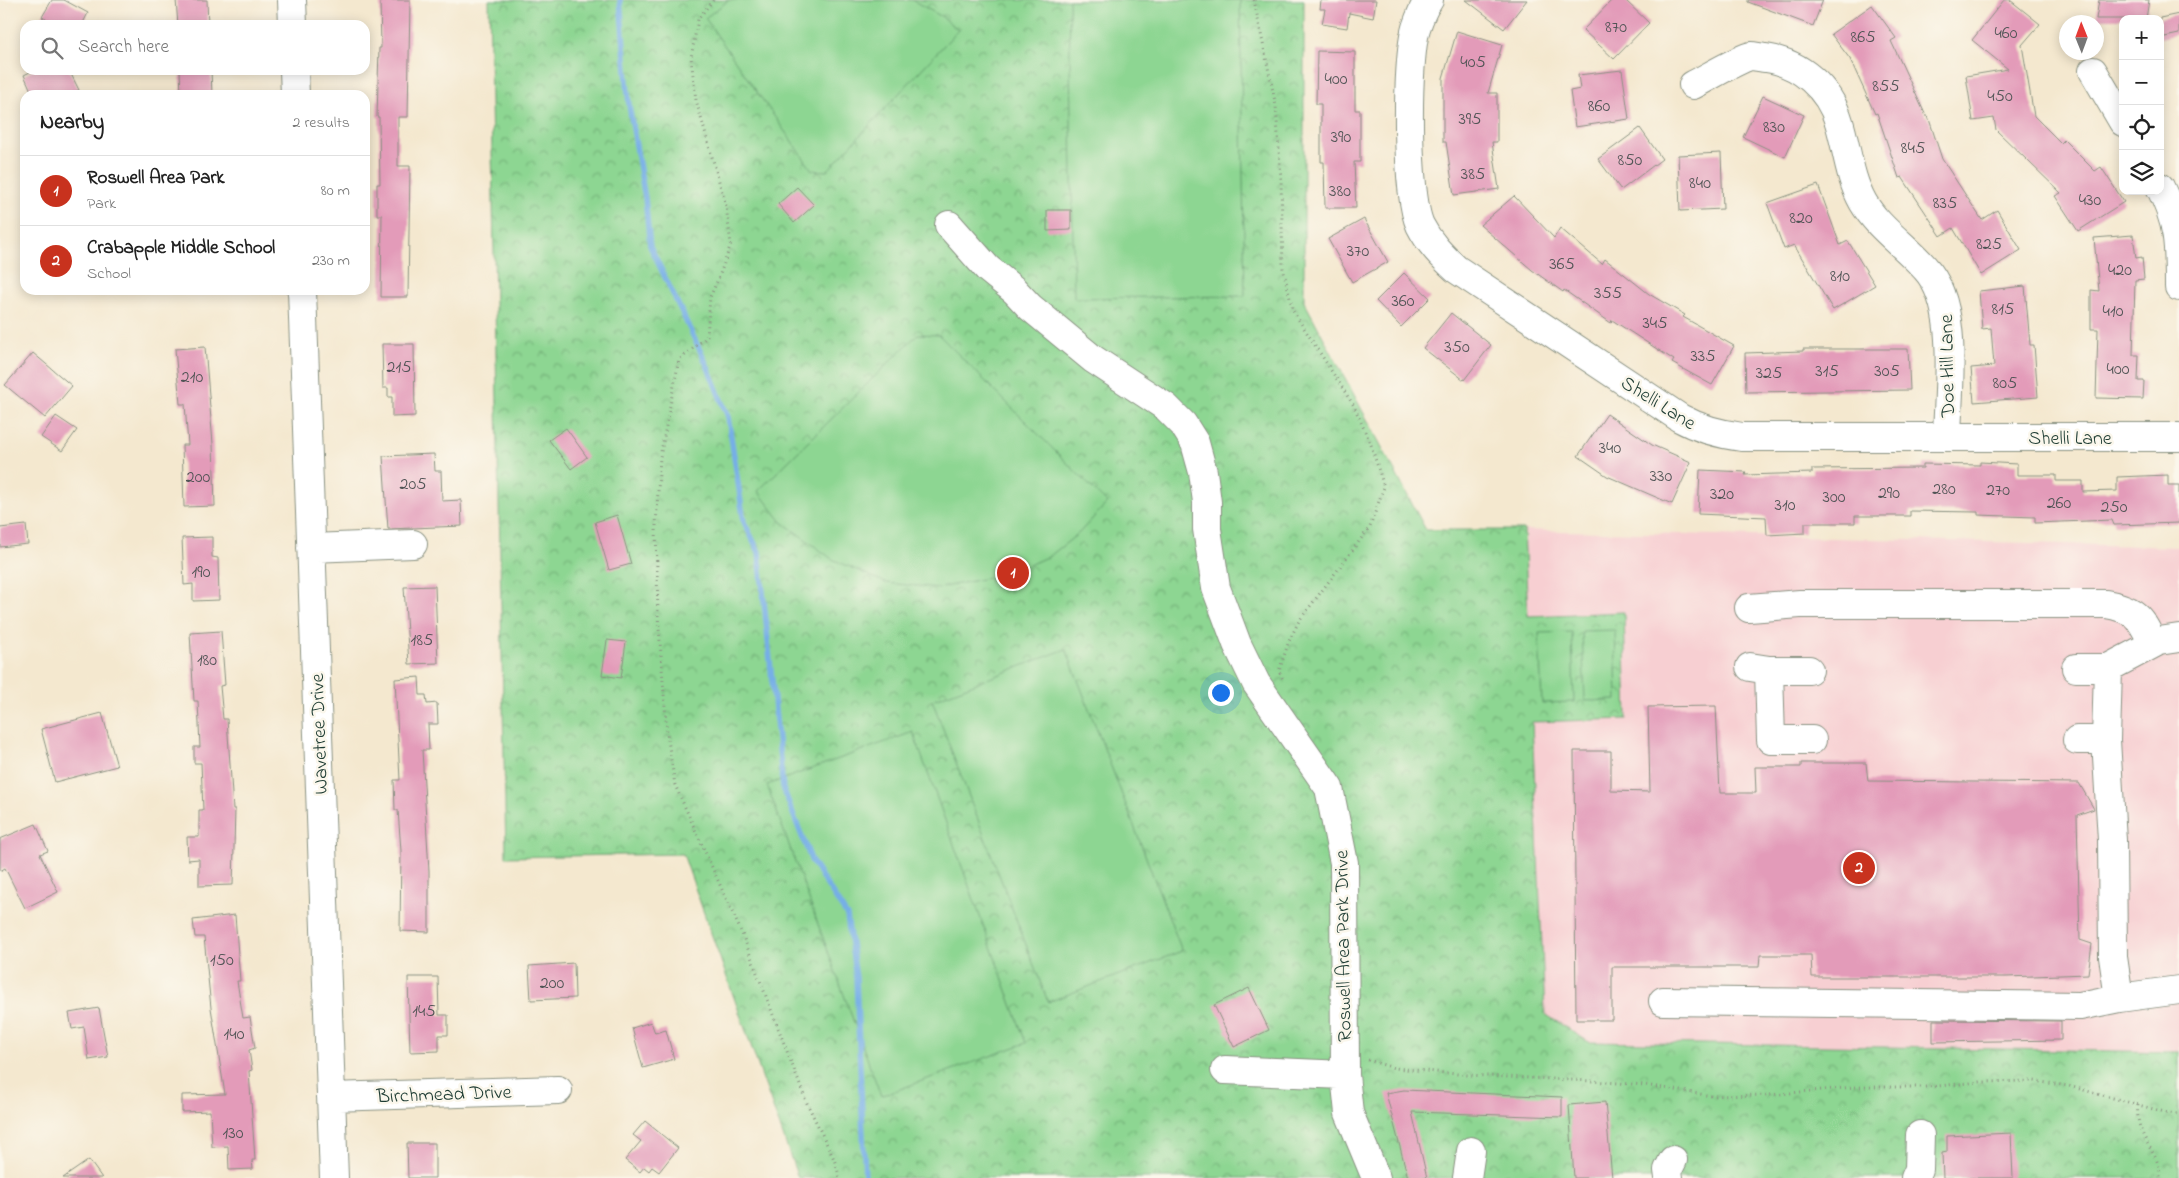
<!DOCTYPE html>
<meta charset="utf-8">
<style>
:root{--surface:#fff;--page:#f2f2f2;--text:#222;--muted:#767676;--line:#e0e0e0;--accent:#c8321e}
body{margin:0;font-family:"Indie Flower",sans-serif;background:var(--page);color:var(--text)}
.controls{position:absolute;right:15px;top:15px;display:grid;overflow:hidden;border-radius:10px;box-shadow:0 2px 12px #0003}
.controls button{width:45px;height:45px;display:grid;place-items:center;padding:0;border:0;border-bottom:1px solid var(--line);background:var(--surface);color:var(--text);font:25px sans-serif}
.compass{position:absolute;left:2059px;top:15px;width:45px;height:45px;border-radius:50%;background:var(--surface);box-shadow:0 2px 12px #0003;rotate:359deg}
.you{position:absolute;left:1220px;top:692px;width:18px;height:18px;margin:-12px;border:4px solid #fff;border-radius:50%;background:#1a73e8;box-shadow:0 0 0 8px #1a73e833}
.badge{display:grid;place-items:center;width:32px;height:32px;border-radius:50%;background:var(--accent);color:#fff;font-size:16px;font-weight:700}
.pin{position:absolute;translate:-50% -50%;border:2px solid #fff;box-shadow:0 1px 5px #0006}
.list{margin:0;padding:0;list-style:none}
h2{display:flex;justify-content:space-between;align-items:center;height:65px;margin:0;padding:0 20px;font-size:21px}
h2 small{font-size:16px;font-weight:400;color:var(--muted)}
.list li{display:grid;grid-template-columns:32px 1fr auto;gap:15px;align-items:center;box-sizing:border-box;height:70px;padding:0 20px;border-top:1px solid var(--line)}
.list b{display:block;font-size:19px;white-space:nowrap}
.list p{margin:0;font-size:16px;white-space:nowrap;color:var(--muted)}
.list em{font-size:16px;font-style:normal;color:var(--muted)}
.icon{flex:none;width:28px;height:28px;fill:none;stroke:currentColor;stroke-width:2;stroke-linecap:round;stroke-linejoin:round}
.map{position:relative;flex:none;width:2179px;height:1178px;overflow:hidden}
.search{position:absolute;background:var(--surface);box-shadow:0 2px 12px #0003;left:20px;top:20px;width:350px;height:55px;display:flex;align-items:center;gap:12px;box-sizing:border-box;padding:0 18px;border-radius:15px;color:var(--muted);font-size:19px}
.panel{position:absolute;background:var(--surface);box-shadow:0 2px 12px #0003;left:20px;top:90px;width:350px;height:205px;border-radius:15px}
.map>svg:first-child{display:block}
.built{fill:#f7cfd2}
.park{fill:url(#park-crowns);stroke:#568a63}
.garden{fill:#8dd692;stroke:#568a63}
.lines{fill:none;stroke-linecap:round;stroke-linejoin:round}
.stream{stroke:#76afe6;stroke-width:5.5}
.building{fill:#e39bb9}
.minor-casing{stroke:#8a9282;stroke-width:30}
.path{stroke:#8a9282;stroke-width:3;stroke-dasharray:1 4;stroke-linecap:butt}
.minor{stroke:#fff;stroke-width:28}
.labels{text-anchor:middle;stroke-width:5;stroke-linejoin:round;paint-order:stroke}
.number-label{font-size:18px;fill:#505455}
.street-label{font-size:20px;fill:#1f3d34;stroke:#fbf7ec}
</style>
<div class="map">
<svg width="2179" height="1178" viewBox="0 0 2179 1178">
<defs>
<pattern id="park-crowns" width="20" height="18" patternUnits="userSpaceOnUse" patternTransform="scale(1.25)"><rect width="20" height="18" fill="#8dd692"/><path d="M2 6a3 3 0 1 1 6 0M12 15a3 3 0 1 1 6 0" fill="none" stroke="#73af78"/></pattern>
</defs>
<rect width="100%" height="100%" fill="#fbf7ec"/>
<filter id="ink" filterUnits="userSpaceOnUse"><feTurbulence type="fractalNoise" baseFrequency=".02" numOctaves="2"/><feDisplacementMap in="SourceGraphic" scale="10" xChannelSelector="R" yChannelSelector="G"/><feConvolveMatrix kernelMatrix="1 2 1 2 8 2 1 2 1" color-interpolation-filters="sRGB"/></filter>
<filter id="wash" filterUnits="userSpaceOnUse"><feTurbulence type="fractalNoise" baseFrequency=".0096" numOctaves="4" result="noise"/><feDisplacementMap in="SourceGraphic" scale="20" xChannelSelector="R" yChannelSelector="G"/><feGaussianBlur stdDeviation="1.12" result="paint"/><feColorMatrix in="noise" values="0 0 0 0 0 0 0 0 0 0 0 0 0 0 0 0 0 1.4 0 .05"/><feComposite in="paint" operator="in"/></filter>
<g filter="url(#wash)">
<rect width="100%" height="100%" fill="#f4e8cf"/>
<path class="built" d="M 1524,530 L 2179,547 L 2179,1052 L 1589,1042 L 1545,1014 Z"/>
<path class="park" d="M 489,0 L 1304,0 L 1304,301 L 1426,530 L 1524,530 L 1528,616 L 1624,612 L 1627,719 L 1532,722 L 1545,1014 L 1589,1042 L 2179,1052 L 2179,1178 L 798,1178 L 683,854 L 506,857 Z"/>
<path class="garden" d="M 729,0 L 912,0 L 944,18 L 958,30 L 827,171 L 812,170 L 705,18 Z
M 1069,0 L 1240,0 L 1245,296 L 1074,298 Z
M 918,334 L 939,335 L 1107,503 L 1079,533 L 1051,555 L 1011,573 L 939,588 L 886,583 L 832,559 L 782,522 L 758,491 Z
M 1615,630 L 1617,700 L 1585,701 L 1582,631 Z
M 1572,632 L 1574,702 L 1542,703 L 1539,633 Z
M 1066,649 L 1182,951 L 1048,1002 L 932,700 Z
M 913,732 L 1026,1043 L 881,1096 L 767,785 Z"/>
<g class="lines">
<path class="stream" d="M 620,0 L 629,105 L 645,198 L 650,246 L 707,365 L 728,417 L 744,522 L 759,552 L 783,788 L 812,862 L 847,916 L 856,978 L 865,1178"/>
</g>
<g id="blocks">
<path class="building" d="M 52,0 L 64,0 L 88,13 L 82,25 L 57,25 L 42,17 Z
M 176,0 L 207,0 L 208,25 L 178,25 Z
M 380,0 L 410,0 L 408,117 L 398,117 L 398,166 L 410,166 L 408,297 L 381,297 L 382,215 L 377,215 L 377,184 L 380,184 L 379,117 L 377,117 L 379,48 L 381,48 Z
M 1321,0 L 1376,0 L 1373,18 L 1349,13 L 1347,28 L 1322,24 L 1325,9 L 1320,9 Z
M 1466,0 L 1527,0 L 1504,29 Z
M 1612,0 L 1625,0 L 1649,23 L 1614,59 L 1583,30 Z
M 1748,0 L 1823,0 L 1813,26 L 1748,2 Z
M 2004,0 L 2010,0 L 2040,24 L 2022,45 L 2034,116 L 2061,143 L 2064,140 L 2095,171 L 2101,167 L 2124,202 L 2078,231 L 2055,196 L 2061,193 L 1996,130 L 1994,118 L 1973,121 L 1966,76 L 2008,69 L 1972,40 Z
M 2099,0 L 2149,0 L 2146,19 L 2096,19 Z
M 1872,5 L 1896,38 L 1891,41 L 1926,116 L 1928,116 L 1942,159 L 1982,220 L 1997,210 L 2021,250 L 1981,275 L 1953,228 L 1941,236 L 1902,177 L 1899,178 L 1877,113 L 1875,114 L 1850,59 L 1831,34 Z
M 2179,14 L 2179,34 L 2160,38 L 2160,18 Z
M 1457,31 L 1502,45 L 1488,93 L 1497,93 L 1497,142 L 1492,142 L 1499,189 L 1454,195 L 1446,142 L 1443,142 L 1443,78 Z
M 1317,51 L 1355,52 L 1355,110 L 1360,110 L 1360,162 L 1354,162 L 1356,208 L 1325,208 L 1324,162 L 1321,162 L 1321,104 L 1316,104 Z
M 34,70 L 69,70 L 79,90 L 67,95 L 33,95 L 24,75 Z
M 180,70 L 211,70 L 212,95 L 181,95 Z
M 1622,70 L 1629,119 L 1575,127 L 1570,91 L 1580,89 L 1578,75 Z
M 1763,96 L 1804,115 L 1785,157 L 1743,137 Z
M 1640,128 L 1662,159 L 1621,190 L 1598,159 Z
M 1721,153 L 1723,209 L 1680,211 L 1678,155 Z
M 1818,185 L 1840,245 L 1848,241 L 1875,285 L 1833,310 L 1794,245 L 1784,249 L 1767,203 Z
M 797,187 L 814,205 L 794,223 L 778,204 Z
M 1514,196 L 1554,238 L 1560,228 L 1602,264 L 1605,259 L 1649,294 L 1685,315 L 1683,317 L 1734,346 L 1712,385 L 1672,363 L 1674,360 L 1612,320 L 1611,323 L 1564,290 L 1563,292 L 1532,270 L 1480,225 Z
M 1047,210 L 1071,210 L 1071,230 L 1047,231 Z
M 1364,219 L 1388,262 L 1352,282 L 1328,239 Z
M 2133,235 L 2136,258 L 2142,257 L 2144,279 L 2135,280 L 2133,355 L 2139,355 L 2138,381 L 2144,381 L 2143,399 L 2096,398 L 2098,329 L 2091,329 L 2091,290 L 2099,291 L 2094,238 Z
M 1404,273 L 1430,298 L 1401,327 L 1376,301 Z
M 2025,286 L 2030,345 L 2034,345 L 2038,397 L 1974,402 L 1971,368 L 1994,366 L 1991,328 L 1982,329 L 1979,291 Z
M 1451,313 L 1491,345 L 1464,380 L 1423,348 Z
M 382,344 L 414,344 L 415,416 L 392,417 L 392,397 L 388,397 L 388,388 L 383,388 Z
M 205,347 L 213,444 L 215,506 L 184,507 L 182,445 L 188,445 L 185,404 L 180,404 L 175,349 Z
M 1803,349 L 1908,349 L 1910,390 L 1746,392 L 1745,353 L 1803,351 Z
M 33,353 L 72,386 L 45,418 L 5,385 Z
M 1607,414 L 1652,445 L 1691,462 L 1672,504 L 1607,476 L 1578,456 Z
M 56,416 L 77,430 L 62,451 L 41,437 Z
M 566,428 L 587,457 L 571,469 L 549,440 Z
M 434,454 L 435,471 L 441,471 L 442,501 L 461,500 L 462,526 L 388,529 L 383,456 Z
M 1980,462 L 2017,464 L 2017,475 L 2056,475 L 2056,481 L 2083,481 L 2083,492 L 2117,491 L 2117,477 L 2168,475 L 2168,485 L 2179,485 L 2179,523 L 2114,525 L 2112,520 L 2035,523 L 2035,517 L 1978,515 L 1978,512 L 1910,511 L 1910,516 L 1855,516 L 1855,523 L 1805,523 L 1805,533 L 1767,535 L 1766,517 L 1698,514 L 1700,470 L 1746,472 L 1745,475 L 1812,473 L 1812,469 L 1923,468 L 1923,464 L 1980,465 Z
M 617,515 L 631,564 L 609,570 L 595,522 Z
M 26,525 L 28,544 L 0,547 L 0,528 Z
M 212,537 L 212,557 L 218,558 L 219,600 L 193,601 L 193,584 L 184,585 L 182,538 Z
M 435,586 L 438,663 L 409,664 L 404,587 Z
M 221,631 L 225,685 L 220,686 L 223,719 L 227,719 L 233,809 L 235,809 L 233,885 L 199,886 L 199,859 L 188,860 L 187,837 L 199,837 L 199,810 L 203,810 L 201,763 L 194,763 L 194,747 L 200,747 L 198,701 L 194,701 L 190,633 Z
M 607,640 L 626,642 L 621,678 L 602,675 Z
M 419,677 L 420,695 L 426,695 L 427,704 L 437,703 L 438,724 L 428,724 L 429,750 L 422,750 L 429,871 L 429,932 L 400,931 L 401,851 L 398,810 L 395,810 L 394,780 L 400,780 L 395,679 Z
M 1716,706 L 1720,793 L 1756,793 L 1755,767 L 1801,767 L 1801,763 L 1866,763 L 1868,781 L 2079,783 L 2094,809 L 2077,815 L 2080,940 L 2092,944 L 2088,974 L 2006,977 L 1812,977 L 1811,955 L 1760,955 L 1759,967 L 1612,967 L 1612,1020 L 1576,1020 L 1574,751 L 1611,751 L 1611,791 L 1650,792 L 1648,707 Z
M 102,713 L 117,766 L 55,782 L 41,729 Z
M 36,824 L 48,851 L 40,854 L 58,892 L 25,908 L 5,868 L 0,871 L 0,839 Z
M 235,915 L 240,981 L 237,981 L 243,1018 L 250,1017 L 255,1048 L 249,1050 L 252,1070 L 249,1071 L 255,1160 L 252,1160 L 253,1169 L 229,1170 L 228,1146 L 212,1147 L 210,1111 L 182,1112 L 182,1095 L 225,1094 L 211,1008 L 204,937 L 195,937 L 193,920 Z
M 574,963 L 575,998 L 531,1000 L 529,966 Z
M 408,977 L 438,977 L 439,1015 L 448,1015 L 448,1035 L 439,1035 L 439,1051 L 410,1052 Z
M 1249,988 L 1269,1030 L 1234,1047 L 1214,1005 Z
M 99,1008 L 108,1057 L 89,1060 L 84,1027 L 72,1029 L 69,1013 Z
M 1933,1020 L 2061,1021 L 2061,1040 L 1933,1042 Z
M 651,1022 L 655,1033 L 666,1030 L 674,1059 L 643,1068 L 632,1028 Z
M 1404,1090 L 1562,1097 L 1562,1117 L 1412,1112 L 1427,1178 L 1408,1178 L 1386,1093 Z
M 1605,1102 L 1612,1178 L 1574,1178 L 1569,1105 Z
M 645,1121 L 678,1148 L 659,1172 L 652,1167 L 649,1171 L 644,1167 L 640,1172 L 625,1160 L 641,1141 L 633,1135 Z
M 2011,1133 L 2013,1178 L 1943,1178 L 1942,1153 L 1947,1152 L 1947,1136 Z
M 407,1143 L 435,1143 L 435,1178 L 408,1178 Z
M 89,1160 L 102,1178 L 63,1178 Z"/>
</g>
</g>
<g filter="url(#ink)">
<use href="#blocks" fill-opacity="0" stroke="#8a9282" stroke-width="1"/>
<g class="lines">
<defs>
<path id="minor" d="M 292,0 L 293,25
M 1429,0 C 1423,8 1419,19 1416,28 C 1406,62 1406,193 1420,225 C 1429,243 1442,256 1456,269 L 1680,418 C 1700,429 1719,434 1742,437 L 2179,437
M 294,70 L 295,95
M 2093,71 L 2123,122
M 1693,85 C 1705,79 1740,58 1751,56 C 1755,56 1762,58 1766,58 C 1800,63 1829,88 1839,122 C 1847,148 1849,177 1863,202 C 1878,228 1905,245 1925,268 C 1960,305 1948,388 1947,437
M 2160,187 C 2179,224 2179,245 2179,287
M 949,225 L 988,269 L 1014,290 L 1030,307 L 1093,359 L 1166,407 L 1183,424 L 1195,443 L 1203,472 L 1207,502 L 1207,529 L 1216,588 L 1237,644 L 1256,683 L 1329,788 L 1344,863 L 1345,1075 L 1349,1113 L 1376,1178
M 302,290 L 334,1178
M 311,548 L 413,544
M 1749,608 L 1800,604 L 2106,604 C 2136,609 2141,618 2153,644
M 1750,667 L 1769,670 L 1809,670
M 2076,668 L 2108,668 L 2159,641 L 2179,638
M 2108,668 L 2106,740 L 2112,840 L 2113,957 L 2119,998 L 2179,990
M 1769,670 L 1771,740 L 1812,740
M 2077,740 L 2106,740
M 1663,1001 L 2080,1006 L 2119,998
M 1225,1070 L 1345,1075
M 331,1097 L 558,1090
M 1467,1178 L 1471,1151
M 1669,1178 L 1668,1170 L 1673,1160
M 1915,1178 L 1919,1169 L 1920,1135"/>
</defs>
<use href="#minor" class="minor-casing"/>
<path class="path" d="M 713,0 L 698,19 L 691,58 L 696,100 L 726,206 L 731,244 L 719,277 L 710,297 L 707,337 L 679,360 L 660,457 L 656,526 L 658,615 L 667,733 L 675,785 L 743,936 L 806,1101 L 834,1159 L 840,1178
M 1254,0 L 1276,106 L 1281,179 L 1283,268 L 1293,311 L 1354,406 L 1371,445 L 1384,487 L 1370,527 L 1299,621 L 1289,641 L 1279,671 L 1283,679
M 1368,1060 L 1394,1068 L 1467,1075 L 1592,1081 L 1645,1085 L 1712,1096 L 1769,1095 L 1854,1087 L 1927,1087 L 1980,1082 L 2034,1081 L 2069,1086 L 2168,1113 L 2179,1114
M 2138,1105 C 2134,1139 2162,1153 2160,1178"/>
<use href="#minor" class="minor"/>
</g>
</g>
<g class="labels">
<g class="number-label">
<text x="1616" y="32">870</text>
<text x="2006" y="38">460</text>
<text x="1863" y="42">865</text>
<text x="1473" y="67">405</text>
<text x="1336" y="84">400</text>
<text x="1886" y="91">855</text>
<text x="2000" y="101">450</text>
<text x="1599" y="111">860</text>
<text x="1470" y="124">395</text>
<text x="1774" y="132">830</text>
<text x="1341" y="142">390</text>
<text x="1913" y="153">845</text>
<text x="1630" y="165">850</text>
<text x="1473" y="179">385</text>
<text x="1700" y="188">840</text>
<text x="1340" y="196">380</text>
<text x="2090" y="205">430</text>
<text x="1945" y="208">835</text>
<text x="1801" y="223">820</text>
<text x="1989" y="249">825</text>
<text x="1358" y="256">370</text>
<text x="1562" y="269">365</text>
<text x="2120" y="275">420</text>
<text x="1840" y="281">810</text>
<text x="1608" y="298">355</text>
<text x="1403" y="306">360</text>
<text x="2003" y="314">815</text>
<text x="2113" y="316">410</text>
<text x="1655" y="328">345</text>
<text x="1457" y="352">350</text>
<text x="1703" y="361">335</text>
<text x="399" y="372">215</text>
<text x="2118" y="374">400</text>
<text x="1827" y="376">315</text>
<text x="1887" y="376">305</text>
<text x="1769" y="378">325</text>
<text x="192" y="382">210</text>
<text x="2005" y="388">805</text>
<text x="1610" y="453">340</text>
<text x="1661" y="481">330</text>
<text x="198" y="482">200</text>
<text x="413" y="489">205</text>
<text x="1944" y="494">280</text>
<text x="1998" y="495">270</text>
<text x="1889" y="498">290</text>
<text x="1722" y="499">320</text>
<text x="1834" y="502">300</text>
<text x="2059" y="508">260</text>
<text x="1785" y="510">310</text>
<text x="2114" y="512">250</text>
<text x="201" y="577">190</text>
<text x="422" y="645">185</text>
<text x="207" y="665">180</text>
<text x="222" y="965">150</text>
<text x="552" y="988">200</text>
<text x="424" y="1016">145</text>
<text x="234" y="1039">140</text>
<text x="233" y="1138">130</text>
</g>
<g class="street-label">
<text transform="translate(1946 366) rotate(-91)" y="7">Doe Hill Lane</text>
<text transform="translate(1659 402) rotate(32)" y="7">Shelli Lane</text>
<text x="2070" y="444">Shelli Lane</text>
<text transform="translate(318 734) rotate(-92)" y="7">Wavetree Drive</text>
<text transform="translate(1342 946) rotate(-91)" y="7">Roswell Area Park Drive</text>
<text transform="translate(444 1093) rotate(-2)" y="7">Birchmead Drive</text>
</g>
</g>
</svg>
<div class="controls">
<button>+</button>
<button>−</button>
<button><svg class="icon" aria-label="locate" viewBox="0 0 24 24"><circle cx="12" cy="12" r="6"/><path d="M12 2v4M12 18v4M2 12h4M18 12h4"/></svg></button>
<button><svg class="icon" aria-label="layers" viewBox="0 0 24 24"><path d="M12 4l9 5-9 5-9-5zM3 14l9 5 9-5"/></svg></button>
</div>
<svg class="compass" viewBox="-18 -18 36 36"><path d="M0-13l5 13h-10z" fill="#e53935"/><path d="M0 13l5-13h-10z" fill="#767676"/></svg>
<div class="you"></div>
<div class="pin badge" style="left:1013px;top:573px">1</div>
<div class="pin badge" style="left:1859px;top:868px">2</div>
<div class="search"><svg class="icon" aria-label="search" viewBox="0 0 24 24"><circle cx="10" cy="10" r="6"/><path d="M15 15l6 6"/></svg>Search here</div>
<section class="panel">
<h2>Nearby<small>2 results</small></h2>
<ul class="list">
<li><span class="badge">1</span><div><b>Roswell Area Park</b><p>Park</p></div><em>80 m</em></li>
<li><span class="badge">2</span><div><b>Crabapple Middle School</b><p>School</p></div><em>230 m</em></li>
</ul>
</section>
</div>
